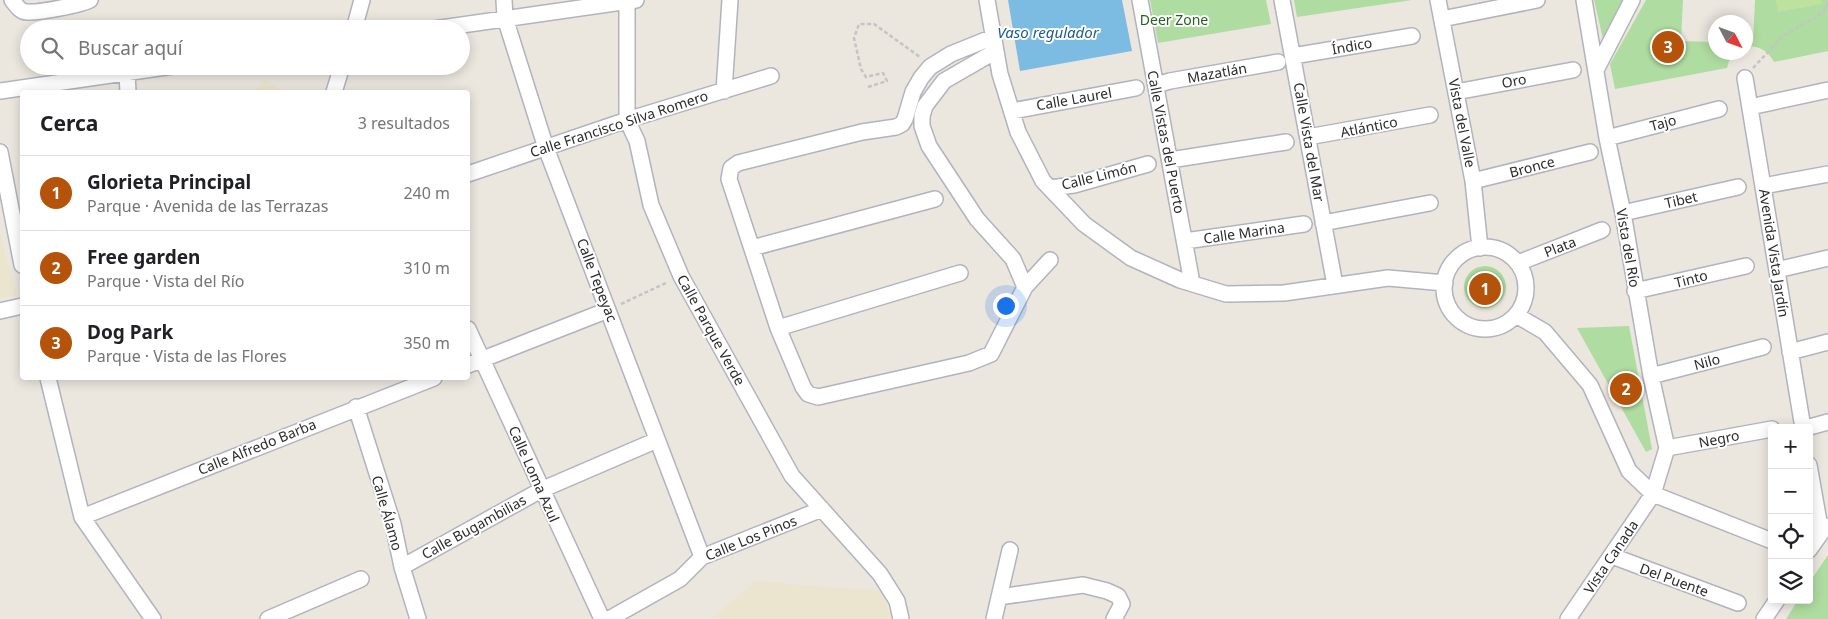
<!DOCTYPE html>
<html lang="es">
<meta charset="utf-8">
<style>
:root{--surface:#fff;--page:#f2f2f2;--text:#202124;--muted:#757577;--line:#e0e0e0;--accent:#b45309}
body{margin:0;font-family:"Noto Sans",sans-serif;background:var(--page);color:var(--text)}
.controls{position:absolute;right:15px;bottom:15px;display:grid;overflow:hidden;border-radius:5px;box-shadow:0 2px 12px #0003}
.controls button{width:45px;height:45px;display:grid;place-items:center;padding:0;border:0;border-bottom:1px solid var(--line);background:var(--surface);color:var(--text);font:25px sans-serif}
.compass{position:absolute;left:1708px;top:15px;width:45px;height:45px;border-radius:50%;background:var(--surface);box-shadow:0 2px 12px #0003;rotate:131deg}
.you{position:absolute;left:1005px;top:305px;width:18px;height:18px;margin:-12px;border:4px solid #fff;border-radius:50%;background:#1a73e8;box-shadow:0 0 0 8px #1a73e833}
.badge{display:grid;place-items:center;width:32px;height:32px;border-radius:50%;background:var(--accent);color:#fff;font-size:16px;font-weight:700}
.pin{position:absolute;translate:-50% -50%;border:2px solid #fff;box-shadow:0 1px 5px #0006}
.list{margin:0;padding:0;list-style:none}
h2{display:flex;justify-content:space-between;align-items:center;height:65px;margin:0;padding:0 20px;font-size:21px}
h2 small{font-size:16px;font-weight:400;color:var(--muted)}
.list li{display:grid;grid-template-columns:32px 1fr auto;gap:15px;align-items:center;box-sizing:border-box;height:75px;padding:0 20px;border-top:1px solid var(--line)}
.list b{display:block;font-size:19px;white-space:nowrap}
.list p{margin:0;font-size:16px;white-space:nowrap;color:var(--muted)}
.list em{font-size:16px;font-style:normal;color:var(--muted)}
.icon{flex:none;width:28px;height:28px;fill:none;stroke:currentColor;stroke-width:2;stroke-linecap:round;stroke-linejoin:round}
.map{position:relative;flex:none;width:1828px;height:619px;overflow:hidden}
.search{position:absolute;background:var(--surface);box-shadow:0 2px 12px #0003;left:20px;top:20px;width:450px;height:55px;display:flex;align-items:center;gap:12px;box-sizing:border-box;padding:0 18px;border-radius:28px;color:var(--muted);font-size:19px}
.panel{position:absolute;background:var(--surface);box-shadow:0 2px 12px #0003;left:20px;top:90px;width:450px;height:290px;border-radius:5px}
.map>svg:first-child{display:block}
.education{fill:#ebe5d0}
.green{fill:#afdca1}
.pitch{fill:#bee29e}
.water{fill:#7dbce2}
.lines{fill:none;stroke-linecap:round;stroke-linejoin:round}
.street-casing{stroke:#b2b3bd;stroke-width:18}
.path{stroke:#c4c4c4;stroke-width:2.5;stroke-dasharray:4 2.5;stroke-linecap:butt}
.street{stroke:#fff;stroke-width:15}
.labels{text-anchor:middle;stroke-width:4;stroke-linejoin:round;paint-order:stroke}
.park-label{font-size:14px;fill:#286122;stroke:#fff}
.street-label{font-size:14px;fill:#2b2b2b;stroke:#fff}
.water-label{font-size:15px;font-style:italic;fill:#1b5b8f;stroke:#fff}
</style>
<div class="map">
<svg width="1828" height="619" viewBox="0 0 1828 619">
<rect width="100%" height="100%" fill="#ebe7df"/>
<path class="education" d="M 265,78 L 284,92 L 256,92 Z
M 0,233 L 17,295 L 0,299 Z
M 755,581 L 882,591 L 891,619 L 711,619 Z"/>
<path class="green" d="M 1150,0 L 1266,0 L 1271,24 L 1158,43 Z
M 1294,0 L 1412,0 L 1297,17 Z
M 1594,0 L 1625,0 L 1604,43 Z
M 1646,0 L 1683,0 L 1681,41 L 1715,42 L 1716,52 L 1736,53 L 1729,61 L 1727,68 L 1615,89 L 1610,64 Z
M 1755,0 L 1828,0 L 1828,51 L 1774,62 C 1768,51 1758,45 1746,47 L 1746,43 L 1753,43 Z
M1464 287a21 21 0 1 1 42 0a21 21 0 1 1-42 0Z
M 1629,326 L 1652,449 L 1646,452 L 1577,328 Z
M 1828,555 L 1828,619 L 1786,619 L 1798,600 L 1809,600 L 1809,583 Z"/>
<path class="pitch" d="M 1776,0 L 1821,0 L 1822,4 L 1778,12 Z"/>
<path class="water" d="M 1008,0 L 1122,0 L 1132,51 L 1020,71 Z"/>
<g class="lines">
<defs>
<path id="street" d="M 12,0 C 16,5 20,12 27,12 C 39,13 80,5 90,0
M 504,0 L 505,18 L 546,148 L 702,557
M 627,0 L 627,120 L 637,141 L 651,205 L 681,276 L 792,476 L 880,574 L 897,601 L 901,619
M 987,0 L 1000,74 L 1018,132 L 1043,181 L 1084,224 L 1131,258 L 1180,280 L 1226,294 L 1284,293 L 1388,278 L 1445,283
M 1140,0 L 1192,283
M 1282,0 L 1335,285
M 1438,0 L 1473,181 L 1480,248
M 1442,19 L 1537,0
M 354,29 L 362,0
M 434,29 L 636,0
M 993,37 L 951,54 L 930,67 L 921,78 L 913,92 L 905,119 L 902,124 L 896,127 L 862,132 L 738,163 L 731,168 L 729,179 L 778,328 L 803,387 L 808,394 L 818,397 L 969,363 L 991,354 L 1025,287 L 1013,259 L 977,219 L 929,146 L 922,126 L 922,116 L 925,106 L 944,81 L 996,51
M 1293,56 L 1412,36
M 1596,70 L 1632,0
M 127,73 L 128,92
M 1745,78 L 1803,428
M 1156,85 L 1170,81 L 1278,62
M 0,91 L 173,66
M 724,91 L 730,0
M 334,92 L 342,66
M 1456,92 L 1573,70
M 1750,107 L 1828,90
M 1012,111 L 1136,88
M 1308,137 L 1430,115
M 1607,138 L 1719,109
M 0,152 L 22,265
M 1170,160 L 1286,142
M 468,174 L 627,120 L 771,76
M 1473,181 L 1590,152
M 1763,186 L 1828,174
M 1050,188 L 1074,185 L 1148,164
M 1623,213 L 1738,187
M 1323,223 L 1430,203
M 1185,241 L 1304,224
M1444 288a41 41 0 1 1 82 0a41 41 0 1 1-82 0Z
M 752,248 L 935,199
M 1518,263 L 1602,230
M 1777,270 L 1828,258
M 1025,287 L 1050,260
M 1635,291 L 1746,266
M 0,311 L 22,306
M 1516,315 L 1545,332 L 1590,385 L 1629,471 L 1653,494 L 1772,541
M 778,328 L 960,273
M 468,329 L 602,619
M 1790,352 L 1828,342
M 468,365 L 608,310
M 1651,376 L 1763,347
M 48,378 L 82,517 L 153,619
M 356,407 L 393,524 L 402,567 L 418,619
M 1806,428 L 1828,422
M 1667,448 L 1772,429
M 1809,465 L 1821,533
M 82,517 L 434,378
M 1809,550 L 1826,526
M 1612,556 L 1738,603
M 402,567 L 541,490 L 657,440
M 999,597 L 1083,585 L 1107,591 L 1118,596 L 1122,604 L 1114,619
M 268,619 L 361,579
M 609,619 L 680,579 L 702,557 L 822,509
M 994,619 L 1010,550
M 1568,619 L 1653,494 L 1667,448 L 1651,376 L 1623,213 L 1607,138 L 1584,0
M 1764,619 L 1777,600"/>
</defs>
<use href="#street" class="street-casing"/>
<path class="path" d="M 1753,68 L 1783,36 L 1818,16 L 1827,6 L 1826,0
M 868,87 L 887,81 L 883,73 L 866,77 L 861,69 L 854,38 L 859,24 L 874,24 L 920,57
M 621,304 L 668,282"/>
<use href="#street" class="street"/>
</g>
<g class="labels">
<g class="park-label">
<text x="1174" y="25">Deer Zone</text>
</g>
<g class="street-label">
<text transform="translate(1352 46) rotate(-10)" y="5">Índico</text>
<text transform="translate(1217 73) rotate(-10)" y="5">Mazatlán</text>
<text transform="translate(1514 81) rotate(-11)" y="5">Oro</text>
<text transform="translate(1074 99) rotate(-10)" y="5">Calle Laurel</text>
<text transform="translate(1462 123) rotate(79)" y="5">Vista del Valle</text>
<text transform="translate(1663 123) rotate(-15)" y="5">Tajo</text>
<text transform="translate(619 124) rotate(-18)" y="5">Calle Francisco Silva Romero</text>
<text transform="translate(1369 127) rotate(-11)" y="5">Atlántico</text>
<text transform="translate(1166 142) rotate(79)" y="5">Calle Vistas del Puerto</text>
<text transform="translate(1309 142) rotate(80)" y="5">Calle Vista del Mar</text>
<text transform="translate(1532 167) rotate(-15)" y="5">Bronce</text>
<text transform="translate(1099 176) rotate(-14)" y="5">Calle Limón</text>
<text transform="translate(1681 200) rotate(-13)" y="5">Tibet</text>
<text transform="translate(1244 233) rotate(-8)" y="5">Calle Marina</text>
<text transform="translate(1560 247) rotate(-21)" y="5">Plata</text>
<text transform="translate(1628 248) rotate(80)" y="5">Vista del Río</text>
<text transform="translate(1774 253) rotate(81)" y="5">Avenida Vista Jardín</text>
<text transform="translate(1691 279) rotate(-14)" y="5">Tinto</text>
<text transform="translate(597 280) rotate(69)" y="5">Calle Tepeyac</text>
<text transform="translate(711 330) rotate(61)" y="5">Calle Parque Verde</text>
<text transform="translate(1707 362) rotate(-15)" y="5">Nilo</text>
<text transform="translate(1719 439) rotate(-11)" y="5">Negro</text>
<text transform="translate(257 447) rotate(-22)" y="5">Calle Alfredo Barba</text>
<text transform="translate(534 474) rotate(66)" y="5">Calle Loma Azul</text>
<text transform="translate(387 513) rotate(74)" y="5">Calle Álamo</text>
<text transform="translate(474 527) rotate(-29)" y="5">Calle Bugambilias</text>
<text transform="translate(751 538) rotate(-22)" y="5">Calle Los Pinos</text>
<text transform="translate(1611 557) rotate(-56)" y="5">Vista Canada</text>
<text transform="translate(1674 580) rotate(20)" y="5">Del Puente</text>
</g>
<g class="water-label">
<text x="1048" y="38">Vaso regulador</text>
</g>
</g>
</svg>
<div class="controls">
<button>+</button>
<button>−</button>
<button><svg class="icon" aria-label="locate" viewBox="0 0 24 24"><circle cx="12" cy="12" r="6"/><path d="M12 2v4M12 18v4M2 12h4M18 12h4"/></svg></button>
<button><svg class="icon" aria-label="layers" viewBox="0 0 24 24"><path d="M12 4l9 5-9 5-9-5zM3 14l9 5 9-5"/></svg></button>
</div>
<svg class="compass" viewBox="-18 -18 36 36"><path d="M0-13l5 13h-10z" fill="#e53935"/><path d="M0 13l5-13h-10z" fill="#757577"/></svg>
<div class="you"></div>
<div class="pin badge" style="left:1485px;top:289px">1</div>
<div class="pin badge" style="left:1626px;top:389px">2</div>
<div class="pin badge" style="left:1668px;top:47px">3</div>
<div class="search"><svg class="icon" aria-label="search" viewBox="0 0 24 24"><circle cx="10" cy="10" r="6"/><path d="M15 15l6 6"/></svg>Buscar aquí</div>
<section class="panel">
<h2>Cerca<small>3 resultados</small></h2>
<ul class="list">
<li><span class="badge">1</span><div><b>Glorieta Principal</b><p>Parque · Avenida de las Terrazas</p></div><em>240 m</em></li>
<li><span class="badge">2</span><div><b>Free garden</b><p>Parque · Vista del Río</p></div><em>310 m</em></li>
<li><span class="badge">3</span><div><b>Dog Park</b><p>Parque · Vista de las Flores</p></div><em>350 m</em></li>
</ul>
</section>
</div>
